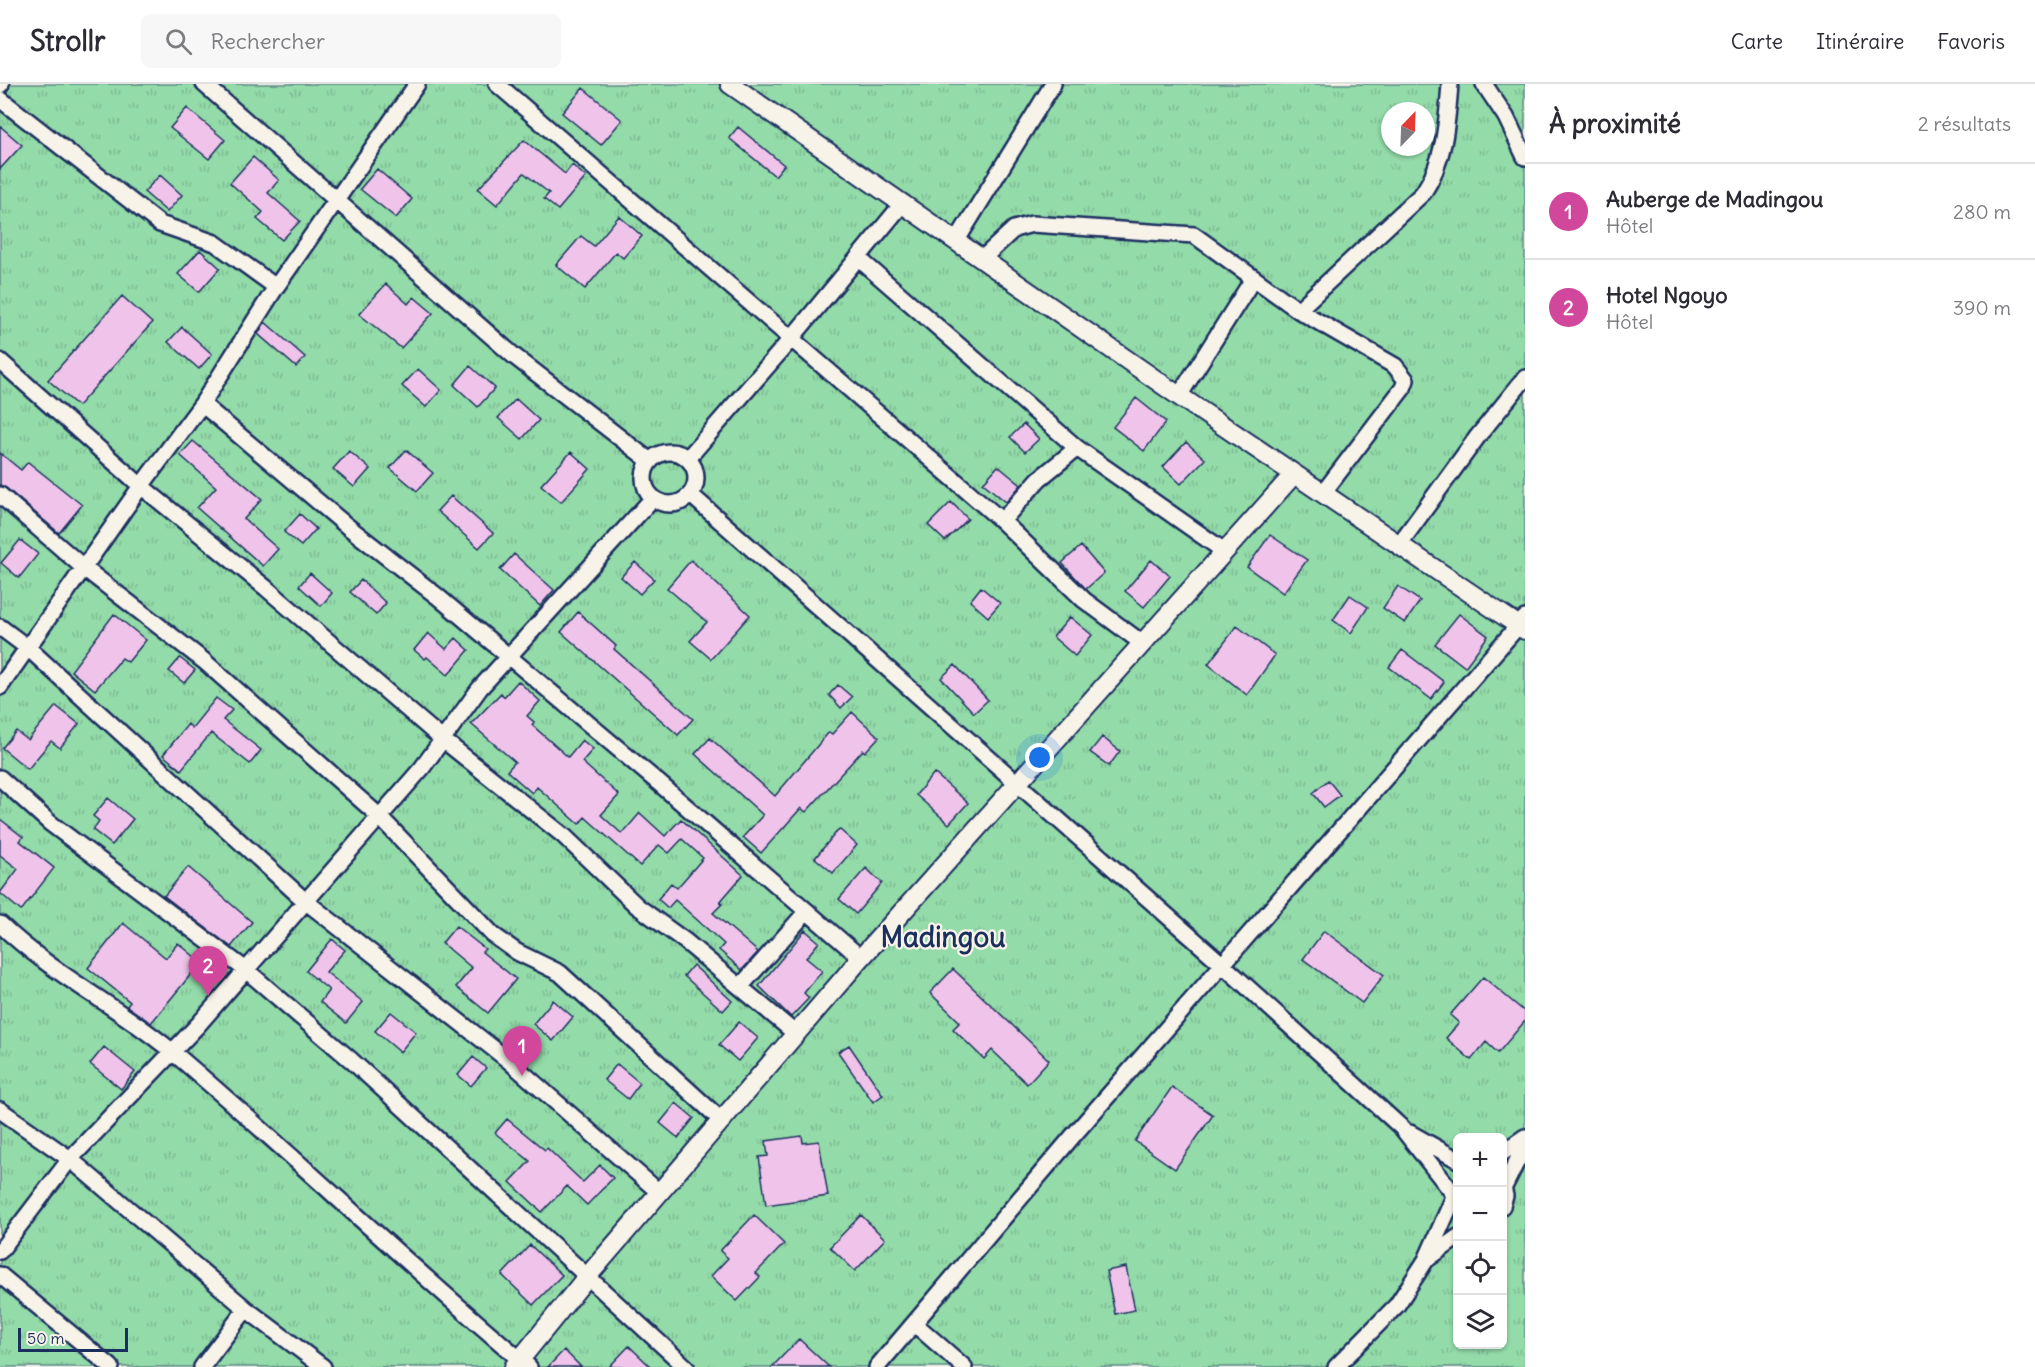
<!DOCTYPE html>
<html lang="fr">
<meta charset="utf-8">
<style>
:root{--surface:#fff;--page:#f7f7f7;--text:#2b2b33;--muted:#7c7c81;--line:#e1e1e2;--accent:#d93025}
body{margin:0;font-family:Delius,sans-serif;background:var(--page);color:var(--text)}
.controls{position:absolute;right:18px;bottom:18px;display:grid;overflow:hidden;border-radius:9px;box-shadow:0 2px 4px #0004}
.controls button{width:54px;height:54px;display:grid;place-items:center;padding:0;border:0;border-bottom:2px solid var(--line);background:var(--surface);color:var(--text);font:30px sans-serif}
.compass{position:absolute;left:1381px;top:18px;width:54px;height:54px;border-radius:50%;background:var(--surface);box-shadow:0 2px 4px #0004;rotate:23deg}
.scale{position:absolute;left:18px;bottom:15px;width:110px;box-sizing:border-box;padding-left:6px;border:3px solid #1b2f5e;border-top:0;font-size:16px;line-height:21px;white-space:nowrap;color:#1b2f5e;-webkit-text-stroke:4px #f7f3e8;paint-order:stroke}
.you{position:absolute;left:1040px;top:674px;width:21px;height:21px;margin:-15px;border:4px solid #fff;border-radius:50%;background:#1a73e8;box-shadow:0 0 0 9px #1a73e833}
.badge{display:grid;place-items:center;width:39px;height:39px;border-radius:50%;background:var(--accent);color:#fff;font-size:20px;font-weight:700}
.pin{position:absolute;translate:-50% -50px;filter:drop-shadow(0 2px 3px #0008)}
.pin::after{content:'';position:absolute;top:32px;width:21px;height:18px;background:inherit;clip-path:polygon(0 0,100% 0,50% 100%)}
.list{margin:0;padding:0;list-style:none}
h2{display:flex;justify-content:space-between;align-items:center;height:78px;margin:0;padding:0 24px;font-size:26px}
h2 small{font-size:20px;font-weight:400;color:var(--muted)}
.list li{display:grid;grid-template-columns:39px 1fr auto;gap:18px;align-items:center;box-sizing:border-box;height:96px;padding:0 24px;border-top:2px solid var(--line)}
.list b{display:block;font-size:22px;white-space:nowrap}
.list p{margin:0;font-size:20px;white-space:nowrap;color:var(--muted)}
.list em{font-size:20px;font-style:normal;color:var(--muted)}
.icon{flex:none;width:33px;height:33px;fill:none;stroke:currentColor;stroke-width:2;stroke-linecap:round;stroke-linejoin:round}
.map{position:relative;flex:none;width:1525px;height:1283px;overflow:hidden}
header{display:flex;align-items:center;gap:36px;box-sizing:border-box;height:84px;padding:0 30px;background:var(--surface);border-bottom:2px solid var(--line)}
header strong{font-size:28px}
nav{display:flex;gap:33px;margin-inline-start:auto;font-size:21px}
.search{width:420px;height:54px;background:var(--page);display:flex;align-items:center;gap:15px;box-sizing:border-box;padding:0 21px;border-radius:9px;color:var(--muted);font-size:22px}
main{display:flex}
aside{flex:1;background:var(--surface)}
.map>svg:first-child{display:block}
.grass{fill:url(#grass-tufts);stroke:#578584;stroke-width:1.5;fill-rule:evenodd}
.building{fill:#f0c4ea;stroke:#1b2f5e;stroke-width:1.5}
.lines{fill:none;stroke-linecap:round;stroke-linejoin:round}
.minor-casing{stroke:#1b2f5e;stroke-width:20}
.tertiary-casing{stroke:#1b2f5e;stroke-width:22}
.minor{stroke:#f7f3e8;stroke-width:15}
.tertiary{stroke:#f7f3e8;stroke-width:18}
.labels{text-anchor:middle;stroke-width:4.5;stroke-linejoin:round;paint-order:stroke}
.town-label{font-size:28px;font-weight:bold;fill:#1b2f5e;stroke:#f7f3e8}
</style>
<header>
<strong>Strollr</strong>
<div class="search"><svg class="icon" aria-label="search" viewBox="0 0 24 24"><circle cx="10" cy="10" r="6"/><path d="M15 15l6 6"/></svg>Rechercher</div>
<nav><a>Carte</a><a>Itinéraire</a><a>Favoris</a></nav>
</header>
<main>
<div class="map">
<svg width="1525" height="1283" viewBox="0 0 1525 1283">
<defs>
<pattern id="grass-tufts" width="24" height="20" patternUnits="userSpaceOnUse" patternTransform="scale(1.5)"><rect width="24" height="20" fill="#93dba9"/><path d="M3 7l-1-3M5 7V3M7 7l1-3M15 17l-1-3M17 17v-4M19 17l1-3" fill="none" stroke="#7ebc94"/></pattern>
</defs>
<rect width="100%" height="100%" fill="#f7f3e8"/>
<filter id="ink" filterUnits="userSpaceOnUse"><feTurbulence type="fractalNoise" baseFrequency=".0167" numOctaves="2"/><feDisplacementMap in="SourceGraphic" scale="12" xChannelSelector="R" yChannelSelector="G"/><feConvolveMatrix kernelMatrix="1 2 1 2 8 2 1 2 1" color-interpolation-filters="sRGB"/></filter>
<g filter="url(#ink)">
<path class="grass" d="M 0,0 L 1525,0 L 1525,1283 L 0,1283 ZM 1390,27 L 1426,27 L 1426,63 L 1390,63 ZM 1458,1054 L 1502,1054 L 1502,1260 L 1458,1260 Z"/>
<path class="building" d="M 583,4 L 622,36 L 601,61 L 562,29 Z
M 187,24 L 225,56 L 209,75 L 170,44 Z
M 0,42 L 22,61 L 0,85 Z
M 738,43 L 784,81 L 775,92 L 729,54 Z
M 524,56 L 565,90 L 572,81 L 586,93 L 558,126 L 544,115 L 549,109 L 524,89 L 497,121 L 478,105 Z
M 253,73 L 279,96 L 268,109 L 300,137 L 282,156 L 257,135 L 263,128 L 230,99 Z
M 377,85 L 412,115 L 396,134 L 360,105 Z
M 160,91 L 182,111 L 167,128 L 144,108 Z
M 619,132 L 642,152 L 623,174 L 616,168 L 585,205 L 556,181 L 581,152 L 594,162 Z
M 200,166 L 220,184 L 199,208 L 178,190 Z
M 386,200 L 408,220 L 414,213 L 433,229 L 401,264 L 359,230 Z
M 122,212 L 152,239 L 78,322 L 48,296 Z
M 265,238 L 305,273 L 296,283 L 258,250 Z
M 182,243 L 212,270 L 199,285 L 168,258 Z
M 470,282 L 495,304 L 478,323 L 454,301 Z
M 418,285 L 441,306 L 426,323 L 402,302 Z
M 1136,314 L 1166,338 L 1144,367 L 1113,343 Z
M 516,315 L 539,336 L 522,355 L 498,334 Z
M 1024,340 L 1039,355 L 1025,368 L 1010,353 Z
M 193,357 L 262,415 L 244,435 L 278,465 L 263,482 L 197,424 L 216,403 L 180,371 Z
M 1186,358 L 1205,375 L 1181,400 L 1163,383 Z
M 406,366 L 433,389 L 417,407 L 390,384 Z
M 349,367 L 370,385 L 354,403 L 333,385 Z
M 571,368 L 590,385 L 561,418 L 541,401 Z
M 0,369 L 21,386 L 28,378 L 82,421 L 59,449 L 6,404 L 0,401 Z
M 998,382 L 1021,401 L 1006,418 L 983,399 Z
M 451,412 L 493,449 L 479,464 L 437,427 Z
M 951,418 L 968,435 L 945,457 L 928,441 Z
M 300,430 L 316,445 L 301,462 L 284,448 Z
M 1270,451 L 1307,476 L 1283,509 L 1247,483 Z
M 20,456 L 38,470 L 19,494 L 1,479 Z
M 1081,462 L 1104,489 L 1086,505 L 1062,479 Z
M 514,470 L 554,506 L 540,522 L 500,486 Z
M 691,476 L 750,531 L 711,575 L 690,557 L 707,538 L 667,504 Z
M 1151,476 L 1170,492 L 1144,523 L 1125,507 Z
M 635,478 L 654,495 L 640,510 L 621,493 Z
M 310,489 L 332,509 L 321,522 L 299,502 Z
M 361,496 L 386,519 L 376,531 L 350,508 Z
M 1398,502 L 1420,517 L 1405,539 L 1383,524 Z
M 981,503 L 1000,519 L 988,533 L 970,517 Z
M 1350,511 L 1368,523 L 1351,549 L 1333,536 Z
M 578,528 L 616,562 L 614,565 L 693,635 L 678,651 L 561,548 Z
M 114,530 L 146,556 L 128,578 L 122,574 L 95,606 L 71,587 Z
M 1459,530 L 1488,552 L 1465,583 L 1435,560 Z
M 1070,533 L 1092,551 L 1075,572 L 1053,553 Z
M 1237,542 L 1275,571 L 1247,611 L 1208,580 Z
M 428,549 L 446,565 L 456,554 L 469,566 L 448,591 L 427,573 L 425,575 L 414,566 Z
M 1402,566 L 1444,598 L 1431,615 L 1389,583 Z
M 180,574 L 195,586 L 184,599 L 169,587 Z
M 955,581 L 988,616 L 974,629 L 941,594 Z
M 518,597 L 540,617 L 527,632 L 534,638 L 532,641 L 568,673 L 582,656 L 593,665 L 582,678 L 619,711 L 601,731 L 622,750 L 640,729 L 665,752 L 681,735 L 743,791 L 720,818 L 722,820 L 713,829 L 758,868 L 742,886 L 719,866 L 724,860 L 675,816 L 668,824 L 658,815 L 671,799 L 677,804 L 703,774 L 682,755 L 669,769 L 659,761 L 640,782 L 585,733 L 579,740 L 537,703 L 532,709 L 507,687 L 515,678 L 471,640 L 501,609 L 504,613 Z
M 838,601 L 852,613 L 841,624 L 829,611 Z
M 216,614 L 232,626 L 223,636 L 261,666 L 250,680 L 211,649 L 181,686 L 163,671 L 188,640 L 192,644 Z
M 56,622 L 79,640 L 60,664 L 51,657 L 28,685 L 2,664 L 16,647 L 28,656 Z
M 852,628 L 879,653 L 865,668 L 863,666 L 806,728 L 801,724 L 761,769 L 743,753 L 763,731 L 695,670 L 710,654 L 775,712 L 829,648 L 832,650 Z
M 1102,653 L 1120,667 L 1109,682 L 1090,668 Z
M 934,689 L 968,719 L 949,740 L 916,711 Z
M 1328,696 L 1340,711 L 1324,723 L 1313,709 Z
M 108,714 L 133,735 L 112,761 L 93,746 L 99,737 L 93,732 Z
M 0,735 L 23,753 L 20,757 L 54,784 L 21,827 L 0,809 L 18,785 L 0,771 Z
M 839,745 L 857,761 L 833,789 L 815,774 Z
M 188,783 L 252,838 L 231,863 L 164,812 Z
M 866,784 L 882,799 L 856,830 L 839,815 Z
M 123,839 L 166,874 L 178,859 L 201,878 L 151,939 L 127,922 L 130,918 L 88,884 Z
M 456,842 L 485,865 L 482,868 L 516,895 L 488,929 L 456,903 L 472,884 L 442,859 Z
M 805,846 L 819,858 L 806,874 L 822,887 L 804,909 L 809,914 L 791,933 L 759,902 Z
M 1324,847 L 1384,891 L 1362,919 L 1303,875 Z
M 332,855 L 345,866 L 326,888 L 363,918 L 346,939 L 320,918 L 329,906 L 306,887 Z
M 693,881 L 732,917 L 723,927 L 684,892 Z
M 953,885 L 1049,976 L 1027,1000 L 992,966 L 984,975 L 953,945 L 960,938 L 930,909 Z
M 1483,893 L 1525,928 L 1525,937 L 1498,969 L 1486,958 L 1471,976 L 1446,954 L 1459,939 L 1450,931 Z
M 553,916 L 573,933 L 553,957 L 533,940 Z
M 391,928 L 416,948 L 400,968 L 375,947 Z
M 739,938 L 758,954 L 738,977 L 719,961 Z
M 849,961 L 883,1011 L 873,1018 L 838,968 Z
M 104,963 L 135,988 L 121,1005 L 90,980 Z
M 473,973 L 486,984 L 471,1002 L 458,991 Z
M 617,980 L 640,999 L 628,1015 L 604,996 Z
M 1172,1003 L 1213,1031 L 1175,1085 L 1135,1057 Z
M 676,1019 L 694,1034 L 678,1054 L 660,1039 Z
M 507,1035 L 545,1066 L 547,1064 L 583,1098 L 600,1081 L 613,1094 L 587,1121 L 567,1102 L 542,1128 L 510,1098 L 530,1077 L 495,1049 Z
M 802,1052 L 803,1059 L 819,1057 L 828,1112 L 766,1121 L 759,1073 L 768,1072 L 766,1057 Z
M 754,1131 L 784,1160 L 756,1189 L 760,1193 L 737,1217 L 711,1192 L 728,1174 L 720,1167 Z
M 861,1131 L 885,1155 L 855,1187 L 830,1163 Z
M 530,1161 L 562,1191 L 533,1221 L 502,1191 Z
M 1126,1183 L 1135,1226 L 1115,1230 L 1106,1187 Z
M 799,1255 L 829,1283 L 772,1283 Z
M 629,1262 L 651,1283 L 609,1283 Z
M 564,1266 L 581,1283 L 548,1283 Z"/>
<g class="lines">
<defs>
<path id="minor" d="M 204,0 L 514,272 L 650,377
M 497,0 L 1002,437 L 1084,516 L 1142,559
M 1484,0 L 1506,33 L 1525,73
M 0,1 L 1,0
M 0,15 L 160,140 L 215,159 L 276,203
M 957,156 L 1053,0
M 858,174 L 1077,364 L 1224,467
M 983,174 L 1014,145 L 1032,140 L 1194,151 L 1298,226 L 1395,282 L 1406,296 L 1403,304 L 1323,409
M 1298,226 L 1423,109 C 1445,76 1447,39 1450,0
M 0,277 L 141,402 L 266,504 L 442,655 L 564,752 L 637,822 L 685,857 L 796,950
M 1179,312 L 1253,195
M 202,320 L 347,442 L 437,512 L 660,700 L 861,874
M644 394a26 26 0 1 1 52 0a26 26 0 1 1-52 0Z
M 688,374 L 791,255 L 903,119
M 0,411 L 84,484 L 204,577 L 379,732 L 493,851 L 517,868 L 560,889 L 721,1036
M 691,411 L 1223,881 L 1402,1044 L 1453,1109
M 1002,437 L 1039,395 L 1077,364
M 1398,462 L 1478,352 L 1525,294
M 0,543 L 28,564 L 304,816 L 508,976 L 660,1109
M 0,603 L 141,402 L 202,320 L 276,203 L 417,0
M 0,694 L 50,739 L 246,886 L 351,976 L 686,1283
M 0,840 C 53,891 120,923 175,970 C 295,1072 408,1182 529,1283
M 740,903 L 807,827
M 0,1026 L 70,1075 L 246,1225 L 323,1283
M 1410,1049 L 1458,1076
M 1502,1069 L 1525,1053
M 1502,1100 L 1505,1112 L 1502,1122
M 1504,1103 L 1525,1061
M 0,1167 L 70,1075 L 198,941 L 422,684 L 480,604 L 653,414
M 1429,1174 L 1458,1153
M 0,1191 L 111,1283
M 916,1241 L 964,1283
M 202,1283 L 246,1225
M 877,1283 L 1072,1053 L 1525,534
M 1336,1283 L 1397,1221 L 1426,1176 L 1453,1115"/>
<path id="tertiary" d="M 730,0 L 1179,312 L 1525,546
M 514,1283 L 586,1194 L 861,874 L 1294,390"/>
</defs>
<use href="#minor" class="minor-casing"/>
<use href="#tertiary" class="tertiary-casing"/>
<use href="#minor" class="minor"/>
<use href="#tertiary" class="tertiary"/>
</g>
</g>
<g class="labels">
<g class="town-label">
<text x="943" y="863">Madingou</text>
</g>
</g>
</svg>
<div class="controls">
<button>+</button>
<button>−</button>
<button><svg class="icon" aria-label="locate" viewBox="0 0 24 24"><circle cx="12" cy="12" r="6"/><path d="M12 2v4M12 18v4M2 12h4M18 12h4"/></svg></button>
<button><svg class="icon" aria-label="layers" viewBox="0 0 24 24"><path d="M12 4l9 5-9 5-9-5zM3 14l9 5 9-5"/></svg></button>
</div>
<svg class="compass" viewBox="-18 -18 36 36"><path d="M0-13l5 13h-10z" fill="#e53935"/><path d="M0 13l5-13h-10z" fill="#7c7c81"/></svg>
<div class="scale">50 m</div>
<div class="you"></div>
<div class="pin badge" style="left:522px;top:992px;background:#d1479c">1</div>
<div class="pin badge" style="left:208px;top:912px;background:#d1479c">2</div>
</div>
<aside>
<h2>À proximité<small>2 résultats</small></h2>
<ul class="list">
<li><span class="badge" style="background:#d1479c">1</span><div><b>Auberge de Madingou</b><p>Hôtel</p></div><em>280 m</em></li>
<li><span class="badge" style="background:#d1479c">2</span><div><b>Hotel Ngoyo</b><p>Hôtel</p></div><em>390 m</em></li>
</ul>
</aside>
</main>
